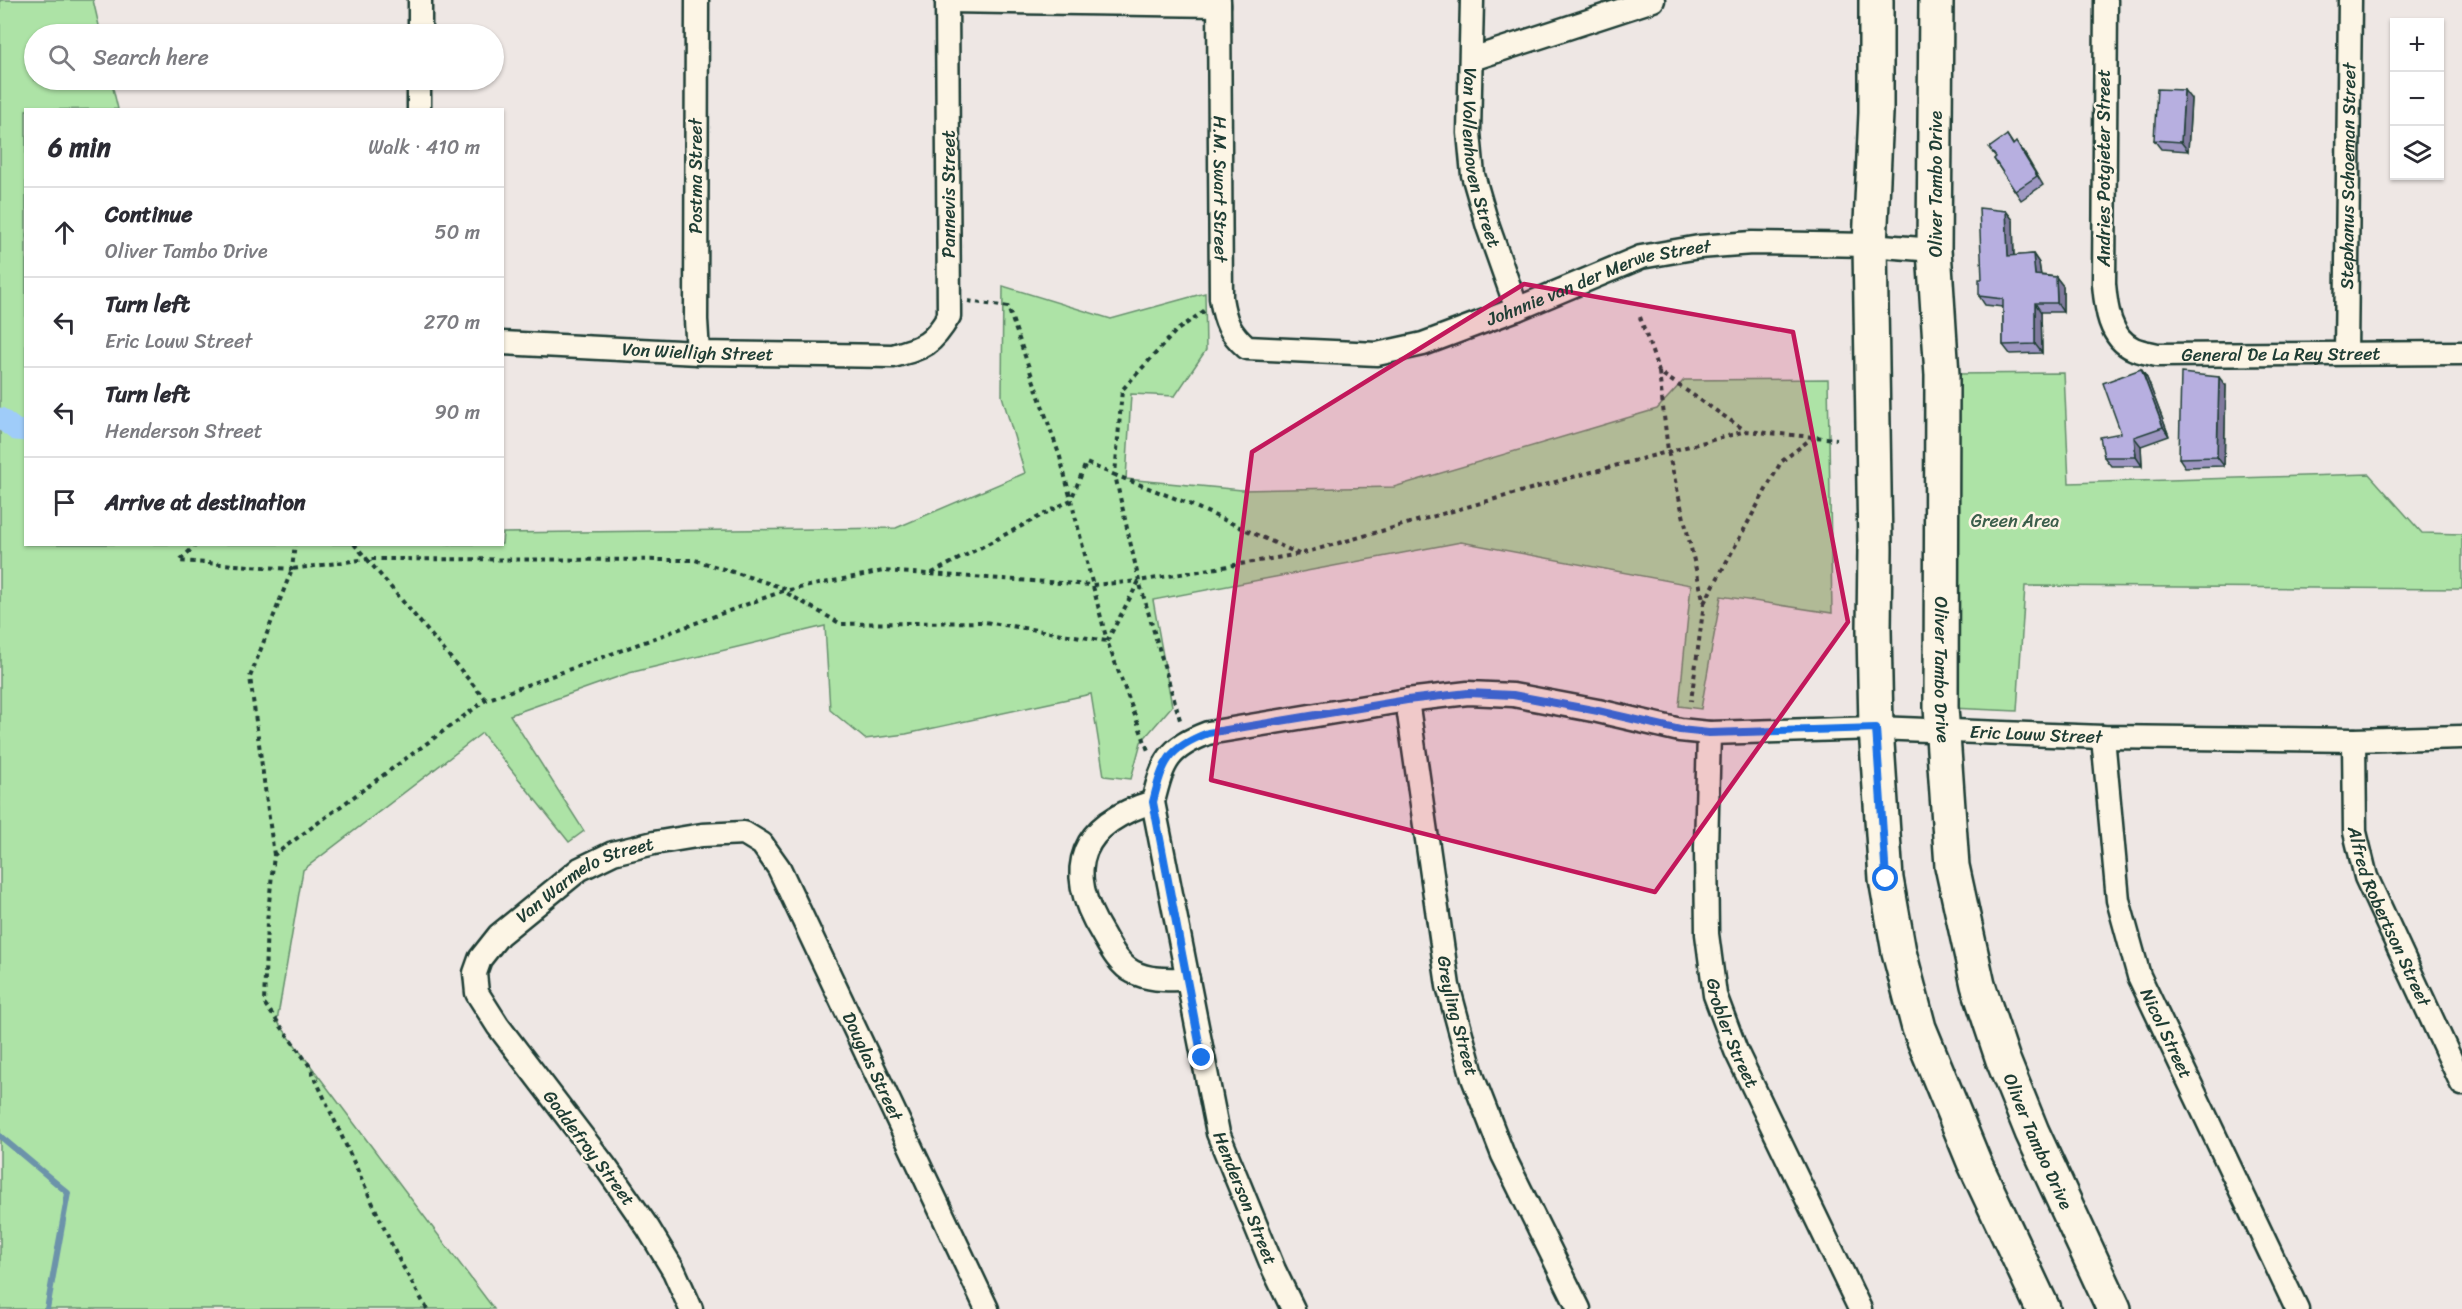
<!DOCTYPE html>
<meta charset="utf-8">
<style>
:root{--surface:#fff;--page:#f2f2f3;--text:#2b2b33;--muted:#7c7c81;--line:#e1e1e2}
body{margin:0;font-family:Sriracha,sans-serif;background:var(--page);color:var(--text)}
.controls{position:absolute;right:18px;top:18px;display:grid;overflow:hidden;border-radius:0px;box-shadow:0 2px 4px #0004}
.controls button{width:54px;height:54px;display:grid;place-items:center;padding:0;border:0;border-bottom:2px solid var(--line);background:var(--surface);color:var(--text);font:30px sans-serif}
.stop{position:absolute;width:18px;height:18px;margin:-14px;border:4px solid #1a73e8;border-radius:50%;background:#fff}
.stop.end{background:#1a73e8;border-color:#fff;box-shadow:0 2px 6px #0008}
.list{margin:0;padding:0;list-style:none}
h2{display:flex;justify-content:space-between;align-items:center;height:78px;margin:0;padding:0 24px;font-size:26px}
h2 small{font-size:20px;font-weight:400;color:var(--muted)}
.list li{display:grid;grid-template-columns:39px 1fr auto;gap:18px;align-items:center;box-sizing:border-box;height:90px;padding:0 24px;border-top:2px solid var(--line)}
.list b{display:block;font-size:22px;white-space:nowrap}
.list p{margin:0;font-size:20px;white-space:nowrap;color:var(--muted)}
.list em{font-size:20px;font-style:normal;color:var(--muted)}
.icon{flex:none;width:33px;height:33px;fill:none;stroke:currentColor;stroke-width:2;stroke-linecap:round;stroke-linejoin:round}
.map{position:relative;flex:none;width:2462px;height:1309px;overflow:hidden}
.search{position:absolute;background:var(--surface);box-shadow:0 2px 4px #0004;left:24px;top:24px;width:480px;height:66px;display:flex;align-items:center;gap:15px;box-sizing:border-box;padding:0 21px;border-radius:33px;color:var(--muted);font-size:22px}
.panel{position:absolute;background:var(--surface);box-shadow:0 2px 4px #0004;left:24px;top:108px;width:480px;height:438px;border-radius:0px}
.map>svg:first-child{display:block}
.park{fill:#ade3a6;stroke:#66906d;stroke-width:1.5}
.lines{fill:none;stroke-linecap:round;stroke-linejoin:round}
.stream{stroke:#6c93aa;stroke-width:6}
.canal{stroke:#9fccf9;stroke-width:21}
.street-casing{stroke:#1f3d34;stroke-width:27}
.secondary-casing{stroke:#1f3d34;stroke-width:38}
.path{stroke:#1f3d34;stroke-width:4;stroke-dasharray:4.5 4.5;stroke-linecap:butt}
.street{stroke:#fcf5e5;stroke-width:22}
.secondary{stroke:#fcf5e5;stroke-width:33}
.wall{fill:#9d96c1;stroke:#1f3d34;stroke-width:1.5}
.shaded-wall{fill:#807a9d;stroke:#1f3d34;stroke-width:1.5}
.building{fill:#b7afe0;stroke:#1f3d34;stroke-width:1.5}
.route{stroke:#1a73e8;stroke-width:8}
.marked{fill:#c2185b;fill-opacity:0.2;stroke:#c2185b;stroke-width:4.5;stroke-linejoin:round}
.labels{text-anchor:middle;stroke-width:5;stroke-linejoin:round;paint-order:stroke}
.street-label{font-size:18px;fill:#1f3d34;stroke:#fcf5e5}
.park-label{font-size:18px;fill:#3b5e4b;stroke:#fcf5e5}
</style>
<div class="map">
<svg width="2462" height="1309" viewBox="0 0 2462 1309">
<rect width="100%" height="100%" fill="#eee7e4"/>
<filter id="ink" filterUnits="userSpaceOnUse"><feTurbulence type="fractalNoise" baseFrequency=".0167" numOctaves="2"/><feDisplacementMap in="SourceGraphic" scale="12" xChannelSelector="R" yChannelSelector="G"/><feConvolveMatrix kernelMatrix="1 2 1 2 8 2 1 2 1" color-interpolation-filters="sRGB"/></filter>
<g filter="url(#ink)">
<path class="park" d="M 0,0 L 93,0 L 101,34 L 34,34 L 34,80 L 111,80 L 118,109 L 26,110 L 26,544 L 502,544 L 503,533 L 896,528 L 1025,473 L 1002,396 L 1003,286 L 1111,319 L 1205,293 L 1206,350 L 1175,396 L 1131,394 L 1126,479 L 1242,490 L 1394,487 L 1657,409 L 1684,380 L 1828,379 L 1832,613 L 1721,596 L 1701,709 L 1679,706 L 1691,585 L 1461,542 L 1153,600 L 1172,706 L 1141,742 L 1131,779 L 1104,776 L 1091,694 L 906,734 L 865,739 L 830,710 L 825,626 L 629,673 L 510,715 L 584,831 L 569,842 L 482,733 L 303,870 L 277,1021 L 494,1309 L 0,1309 Z
M 2064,373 L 2069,483 L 2369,474 L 2422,533 L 2462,534 L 2462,589 L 2025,586 L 2017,711 L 1950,708 L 1951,374 Z"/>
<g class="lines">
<path class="stream" d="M 0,1136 L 68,1193 L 47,1309"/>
<path class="canal" d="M 0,418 L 16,430 L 26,431"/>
<defs>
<g id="street">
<path d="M 697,0 L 696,320 L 698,353"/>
<path id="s1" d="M 1219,0 L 1221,298 C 1225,322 1229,332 1247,348 L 1377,354 L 1423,344 L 1517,309 L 1641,257 L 1699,247 L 1752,243 L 1870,245 L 1934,250"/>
<path id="s2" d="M 1472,0 L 1469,133 L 1473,175 L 1488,227 L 1517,309"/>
<path id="s3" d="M 2106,0 L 2104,284 C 2106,307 2109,338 2134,349 C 2141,352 2149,353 2157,355 L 2462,353"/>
<path d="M 947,1 L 1219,5"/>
<path d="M 420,34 L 420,0"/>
<path d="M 1472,59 L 1653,0"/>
<path d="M 419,110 L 419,80"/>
<path id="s4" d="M 502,343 L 698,353 L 893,356 C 925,347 932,345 949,316 L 947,0"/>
<path id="s5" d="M 2346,353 L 2350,0"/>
<path id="s6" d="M 1407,700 L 1448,986 L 1473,1078 L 1503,1155 L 1579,1309"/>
<path id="s7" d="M 1709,733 L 1706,848 L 1707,934 L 1715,995 L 1736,1051 L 1860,1309"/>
<path id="s8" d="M 2103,737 L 2118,900 L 2139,976 L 2297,1309"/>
<path id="s9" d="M 2354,740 L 2355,832 L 2366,877 L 2462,1084"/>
<path d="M 1153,802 C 1081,823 1062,868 1102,933 C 1110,947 1119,965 1133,972 C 1151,981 1169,979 1188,979"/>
<path id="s10" d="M 691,1309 L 674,1271 L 648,1228 L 607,1169 L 498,1026 L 477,993 L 475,973 L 480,959 L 499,935 L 580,869 L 613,853 L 654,843 L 702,835 L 744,833 L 762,844 L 779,868 L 987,1309"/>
<path id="s11" d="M 1293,1309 L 1274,1270 L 1218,1133 L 1153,802 C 1163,761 1168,748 1208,733 L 1407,700 L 1468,693 L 1513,695 L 1598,711 L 1680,730 L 1709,733 L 1876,728 L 2103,737 L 2354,740 L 2462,737"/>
</g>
<g id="secondary">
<path d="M 1876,0 L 1876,113 L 1870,245 L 1875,548 L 1874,630 L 1876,728 L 1886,879 L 1899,952 L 1919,1028 L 1974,1162 L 2043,1309"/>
<path id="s12" d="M 1936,0 L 1934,250 L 1942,375 L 1941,707 L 1952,866 L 1978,985 L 2003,1060 L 2032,1132 L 2114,1309"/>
</g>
</defs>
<use href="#street" class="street-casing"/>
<use href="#secondary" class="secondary-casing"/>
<path class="path" d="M 968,301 L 1008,307 L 1060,457 L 1107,641
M 1204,311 L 1176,331 L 1122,390 L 1115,475 L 1187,503 L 1299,554
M 1640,317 L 1659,372 L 1746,431
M 1659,372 L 1668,451 L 1704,603 L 1691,701
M 197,544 L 179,561 L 292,569 L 295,544
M 354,544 L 367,559
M 932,573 L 1071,500 L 1086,463 L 1115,475 L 1139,581 L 1181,723
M 789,590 L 883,571 L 1092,585 L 1139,581
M 1704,603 L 1781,462 L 1812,438
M 1107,641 L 1139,581 L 1300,554 L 1573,477 L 1746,431 L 1837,439
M 486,700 L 367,559 L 695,560 L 790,590
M 274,855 L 250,677 L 292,569 L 367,559
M 427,1309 L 397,1256 L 309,1065 L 264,1003 L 267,922 L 274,855 L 486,700 L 783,591 L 841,624 L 985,622 L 1107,641 L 1149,753"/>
<use href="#street" class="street"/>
<use href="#secondary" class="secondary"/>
</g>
<path class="wall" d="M 2191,99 L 2188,151 L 2161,149 L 2154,140 Z
M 2007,135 L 2013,144 L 2023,151 L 2043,185 L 2021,200 L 1994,159 L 1996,157 Z
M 2006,211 L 2013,220 L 2014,256 L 2033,254 L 2039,263 L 2041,275 L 2056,277 L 2063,286 L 2063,312 L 2041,312 L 2042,353 L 2010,354 L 2003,345 L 2003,307 L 1985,305 L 1979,296 Z
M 2141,369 L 2147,378 L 2169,436 L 2141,446 L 2142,466 L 2111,466 L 2104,457 L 2121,433 Z
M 2226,386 L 2224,466 L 2185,467 L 2179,458 Z"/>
<path class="shaded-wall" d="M 2184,90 L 2191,99 L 2188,151 L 2181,142 Z
M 2006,211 L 2013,220 L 2014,266 L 2008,256 Z
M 2033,254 L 2039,263 L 2042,284 L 2035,275 Z
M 2056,277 L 2063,286 L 2063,312 L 2057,303 Z
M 2035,303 L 2041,312 L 2042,353 L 2035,344 Z
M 2141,369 L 2147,378 L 2169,436 L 2163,427 Z
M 2219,377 L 2226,386 L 2224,466 L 2217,457 Z
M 2134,437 L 2141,446 L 2142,466 L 2136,457 Z"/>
<path class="building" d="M 2157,89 L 2184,90 L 2181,142 L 2154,140 Z
M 2007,135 L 2013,145 L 2016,142 L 2037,176 L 2015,191 L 1994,159 L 1996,157 L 1989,148 Z
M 1979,208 L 2006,211 L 2008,256 L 2033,254 L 2035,275 L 2056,277 L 2057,303 L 2035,303 L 2035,344 L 2003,345 L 2003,299 L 1979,296 L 1979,279 L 1982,279 Z
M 2141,369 L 2163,427 L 2134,437 L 2136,457 L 2104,457 L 2100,437 L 2121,433 L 2103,383 Z
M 2181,373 L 2219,377 L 2217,457 L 2179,458 Z"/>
</g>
<g class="lines" filter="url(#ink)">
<path class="route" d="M 1202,1058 L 1153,802 C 1163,761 1168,748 1208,733 L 1407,700 L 1468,693 L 1513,695 L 1598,711 L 1680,730 L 1709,733 L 1876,728 L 1886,879"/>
</g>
<path class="marked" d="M 1524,284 L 1793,332 L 1848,622 L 1655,892 L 1211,780 L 1252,452 Z"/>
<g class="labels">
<g class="street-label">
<text dy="6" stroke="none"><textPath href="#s2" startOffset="159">Van Vollenhoven Street</textPath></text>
<text transform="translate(2104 168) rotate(-90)" y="6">Andries Potgieter Street</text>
<text transform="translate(696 176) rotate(-90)" y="6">Postma Street</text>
<text dy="6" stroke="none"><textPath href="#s5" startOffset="177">Stephanus Schoeman Street</textPath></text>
<text transform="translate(1936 184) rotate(-90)" y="6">Oliver Tambo Drive</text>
<text dy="6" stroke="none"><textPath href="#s1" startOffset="189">H.M. Swart Street</textPath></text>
<text transform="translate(949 194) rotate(-90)" y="6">Pannevis Street</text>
<text dy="6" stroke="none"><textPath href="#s1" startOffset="720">Johnnie van der Merwe Street</textPath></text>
<text dy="6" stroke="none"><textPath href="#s4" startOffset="196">Von Wielligh Street</textPath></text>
<text dy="6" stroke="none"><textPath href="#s3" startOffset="507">General De La Rey Street</textPath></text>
<text dy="6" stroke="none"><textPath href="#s12" startOffset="670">Oliver Tambo Drive</textPath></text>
<text dy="6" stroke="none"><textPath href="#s11" startOffset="1458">Eric Louw Street</textPath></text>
<text dy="6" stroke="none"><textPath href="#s10" startOffset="552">Van Warmelo Street</textPath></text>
<text dy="6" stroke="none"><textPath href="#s9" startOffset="183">Alfred Robertson Street</textPath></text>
<text dy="6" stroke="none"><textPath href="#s6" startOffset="320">Greyling Street</textPath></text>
<text dy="6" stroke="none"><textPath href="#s7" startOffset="304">Grobler Street</textPath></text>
<text dy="6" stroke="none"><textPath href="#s8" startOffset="306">Nicol Street</textPath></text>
<text dy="6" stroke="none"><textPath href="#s10" startOffset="992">Douglas Street</textPath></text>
<text dy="6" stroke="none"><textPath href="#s12" startOffset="1156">Oliver Tambo Drive</textPath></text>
<text transform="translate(589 1148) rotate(53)" y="6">Goddefroy Street</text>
<text transform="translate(1245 1198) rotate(68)" y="6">Henderson Street</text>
</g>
<g class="park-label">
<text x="2015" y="527">Green Area</text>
</g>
</g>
</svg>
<div class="controls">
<button>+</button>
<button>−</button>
<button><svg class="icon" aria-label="layers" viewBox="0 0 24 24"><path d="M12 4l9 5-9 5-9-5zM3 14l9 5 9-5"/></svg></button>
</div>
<div class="stop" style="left:1886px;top:879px"></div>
<div class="stop end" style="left:1202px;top:1058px"></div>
<div class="search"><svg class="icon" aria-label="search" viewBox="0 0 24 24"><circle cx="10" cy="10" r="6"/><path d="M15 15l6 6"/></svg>Search here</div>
<section class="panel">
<h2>6 min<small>Walk · 410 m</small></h2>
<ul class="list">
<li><svg class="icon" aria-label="ahead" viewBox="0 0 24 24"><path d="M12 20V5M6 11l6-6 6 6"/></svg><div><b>Continue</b><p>Oliver Tambo Drive</p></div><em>50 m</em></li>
<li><svg class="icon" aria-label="left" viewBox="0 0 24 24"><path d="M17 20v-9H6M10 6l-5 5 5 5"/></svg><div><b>Turn left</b><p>Eric Louw Street</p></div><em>270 m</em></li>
<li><svg class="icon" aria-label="left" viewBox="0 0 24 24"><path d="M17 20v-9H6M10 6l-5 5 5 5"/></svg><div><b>Turn left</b><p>Henderson Street</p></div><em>90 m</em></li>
<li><svg class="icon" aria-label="arrive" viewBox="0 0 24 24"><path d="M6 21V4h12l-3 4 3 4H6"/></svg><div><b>Arrive at destination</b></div></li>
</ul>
</section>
</div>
